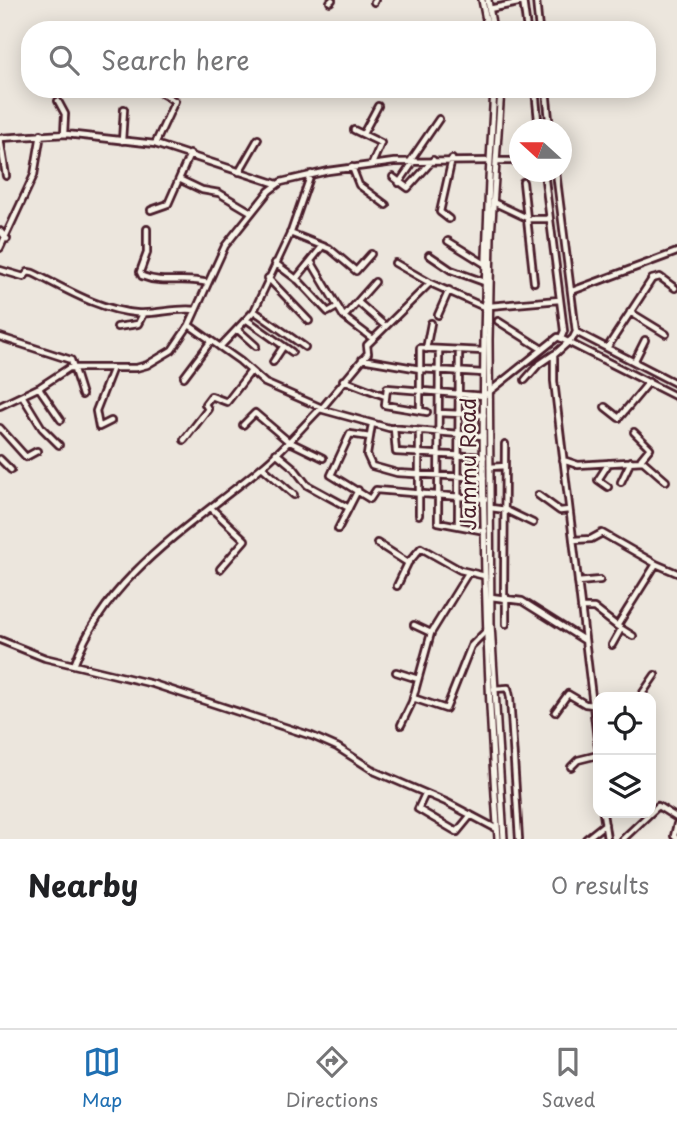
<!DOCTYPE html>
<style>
:root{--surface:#fff;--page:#f6f6f6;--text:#202124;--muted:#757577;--line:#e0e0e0;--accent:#1f6fb2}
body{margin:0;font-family:"Playpen Sans",sans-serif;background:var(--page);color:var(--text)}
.controls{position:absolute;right:21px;bottom:21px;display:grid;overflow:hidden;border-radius:14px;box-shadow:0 4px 18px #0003}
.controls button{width:63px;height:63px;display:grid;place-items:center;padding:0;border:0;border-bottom:2px solid var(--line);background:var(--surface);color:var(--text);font:35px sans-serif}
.compass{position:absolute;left:509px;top:119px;width:63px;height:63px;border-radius:50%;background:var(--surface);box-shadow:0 4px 18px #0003;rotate:291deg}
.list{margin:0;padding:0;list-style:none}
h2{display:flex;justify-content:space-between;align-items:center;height:91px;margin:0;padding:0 28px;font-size:30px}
h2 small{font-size:23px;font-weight:400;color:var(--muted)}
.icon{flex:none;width:38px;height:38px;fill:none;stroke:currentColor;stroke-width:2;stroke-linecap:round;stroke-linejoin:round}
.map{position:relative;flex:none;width:677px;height:839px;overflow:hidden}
.search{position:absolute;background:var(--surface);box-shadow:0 4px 18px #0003;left:21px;right:21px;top:21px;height:77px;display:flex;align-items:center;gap:18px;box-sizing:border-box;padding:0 24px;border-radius:28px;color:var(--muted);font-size:26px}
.sheet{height:189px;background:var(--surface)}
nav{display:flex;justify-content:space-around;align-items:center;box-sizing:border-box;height:98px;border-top:2px solid var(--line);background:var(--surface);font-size:19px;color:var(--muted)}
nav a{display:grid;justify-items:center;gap:4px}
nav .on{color:var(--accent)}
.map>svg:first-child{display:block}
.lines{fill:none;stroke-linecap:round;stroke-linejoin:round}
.minor-casing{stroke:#4a1f2b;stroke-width:10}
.major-casing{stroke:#4a1f2b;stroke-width:10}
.minor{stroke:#f7f3e8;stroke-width:4.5}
.major{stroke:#f7f3e8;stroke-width:5}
.labels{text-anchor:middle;stroke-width:5;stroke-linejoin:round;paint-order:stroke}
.street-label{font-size:21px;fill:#4a1f2b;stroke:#f7f3e8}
</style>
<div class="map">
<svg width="677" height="839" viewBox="0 0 677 839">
<rect width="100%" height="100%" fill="#ece6dd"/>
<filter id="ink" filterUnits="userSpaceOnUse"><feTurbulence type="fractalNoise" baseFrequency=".0143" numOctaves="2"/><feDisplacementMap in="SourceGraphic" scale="14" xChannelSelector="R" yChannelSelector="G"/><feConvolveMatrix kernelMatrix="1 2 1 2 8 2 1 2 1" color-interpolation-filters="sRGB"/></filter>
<g filter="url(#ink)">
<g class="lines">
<defs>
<path id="minor" d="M 523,0 L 527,30
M 536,0 L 539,30
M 330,2 L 332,0
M 374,2 L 375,0
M 489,9 L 523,2
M 154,89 L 175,101 L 155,144
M 535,89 L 539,130
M 546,89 L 550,130
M 58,101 L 65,114 L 64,134
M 354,130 L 381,143 L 372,164
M 363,134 L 378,106
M 122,141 L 124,109
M 411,160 L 439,119
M 496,161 L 520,161
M 352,167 L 359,185 L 386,205
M 239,172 L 258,139
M 544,172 L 564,331 L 561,338
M 556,172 L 576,332 L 573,338 L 554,355 L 554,381 L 598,747
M 6,176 L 0,138 L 66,134 L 155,144 L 277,184
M 393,177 L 408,188 L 433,160
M 181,180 L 202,190 L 219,193 L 251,212
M 523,182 L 534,282
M 399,183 L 414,161
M 493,202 L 529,219 L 549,219
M 151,210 L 168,204 L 190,154
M 449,219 L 440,212 L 452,159
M 147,229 L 147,253 L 140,272 L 142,276 C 164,285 185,276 208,283
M 0,231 L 7,239
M 290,233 L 330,249 L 356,271 L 371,254
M 448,241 L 485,264
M 0,248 L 34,175 L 41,134
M 429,255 L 451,270 L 484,282
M 275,263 L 299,281 L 328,312 L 337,307
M 312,263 L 344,317 L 373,339
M 395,263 L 430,283
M 0,270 L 24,277 L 28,272 L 33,273 C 66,289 99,310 136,313 C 157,315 176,307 196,310
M 268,278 L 309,321
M 296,279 L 321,248
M 572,291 L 677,252
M 359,303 L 385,326
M 490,306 L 559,300
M 254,311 L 305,347
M 630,312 L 666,334
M 438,315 L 449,290
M 344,317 L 375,282
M 247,320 L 292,352
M 498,321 L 542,349
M 189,325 L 240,361 L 265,383 L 322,408 L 368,353 L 367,345 L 430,283 L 484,307
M 117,327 L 138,324 L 143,314
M 237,329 L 256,346
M 576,332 L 677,384
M 0,337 L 71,360 L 82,395
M 220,347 L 254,311 L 291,232 L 311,174
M 607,348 L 652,279 L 660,277 L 675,288
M 426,349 L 431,323
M 439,350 L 438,522 L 485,531
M 362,359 L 420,369 L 483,373
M 273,362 L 283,347
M 634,362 L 645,340
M 184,377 L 211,341
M 343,380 L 385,396
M 525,380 L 538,365 L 554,354
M 39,388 L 61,420
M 23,397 L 42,428 L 59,445
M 0,406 L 40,387 L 69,368 L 136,368 L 147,365 L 172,350 L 189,325 L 225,246 L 269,191 L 281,182 L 328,171 L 394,162 L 489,161
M 605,407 L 619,418 L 649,382
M 420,411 L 420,348 L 483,351
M 427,412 L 385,405 L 387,388 L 484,396 L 558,337 L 677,397
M 439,413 L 484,415
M 111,421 L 99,427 L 96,411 L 112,370
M 372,424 L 367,455 L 372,466 L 397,473 L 484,478
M 243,425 L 255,413 L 288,441 L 323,458
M 0,428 L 26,457 L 37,451
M 394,428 L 396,452 L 484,457
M 634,432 L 650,448 L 641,459
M 370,437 L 350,434 L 331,475 L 370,499 L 376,490 L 485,499
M 184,440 L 208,409 L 205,404 L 211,396 L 227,402 L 251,371
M 276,453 L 294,468 L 307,485 L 349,508
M 0,459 L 11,470
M 563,460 L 578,465 L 643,461 L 666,481
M 262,467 L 294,495
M 490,467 L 505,466
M 621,482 L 631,461
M 608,487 L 598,480 L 609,463
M 538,495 L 560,511 L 569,510
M 211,508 L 245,540 L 220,569
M 491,508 L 506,510 L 533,523
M 419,515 L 419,431
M 458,526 L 459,351
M 338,529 L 358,490
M 573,540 L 591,539 L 602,533 L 656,564
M 377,543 L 408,563
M 578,582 L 600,580
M 397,586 L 408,563 L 421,548 L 460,570 L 485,576
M 504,596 L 505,444
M 491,597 L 522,601 L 584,640
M 506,597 L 506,624
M 581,608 L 594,608 L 617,626 L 656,564 L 677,573
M 414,625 L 431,633
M 617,626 L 633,636
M 0,640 L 45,658 L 153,684 L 312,736 L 337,747 L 376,772 L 446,802 L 497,829
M 612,645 L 621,629
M 75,663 C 107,574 194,524 263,466 C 284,449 301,428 320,409 L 389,428 L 483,436
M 396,672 L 418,679
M 494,689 L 508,688 L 510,697 L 519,839
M 640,697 L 655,675
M 413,698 L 446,709 L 471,646 L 486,631
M 555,712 L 568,694 L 585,704 L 593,705
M 401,725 L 412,702 L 431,633 L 468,573
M 571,767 L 578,760 L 598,755
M 425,794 L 418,809 L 457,832 L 471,815
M 603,813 L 607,839
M 586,839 L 605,824
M 623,839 L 658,806 L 677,818
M 677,839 L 674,836 L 677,824"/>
<path id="major" d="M 482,0 L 488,30
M 488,0 L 493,30
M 494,89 C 478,339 480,589 498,839
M 501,89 L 491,237 L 489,340 L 491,624 L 504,839"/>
</defs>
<use href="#minor" class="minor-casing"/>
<use href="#major" class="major-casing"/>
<use href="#minor" class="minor"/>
<use href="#major" class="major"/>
</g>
</g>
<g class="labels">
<g class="street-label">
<text transform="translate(469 464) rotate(-90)" y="7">Jammu Road</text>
</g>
</g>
</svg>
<div class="controls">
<button><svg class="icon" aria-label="locate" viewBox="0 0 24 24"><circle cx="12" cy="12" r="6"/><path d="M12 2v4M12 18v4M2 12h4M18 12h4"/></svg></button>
<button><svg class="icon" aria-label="layers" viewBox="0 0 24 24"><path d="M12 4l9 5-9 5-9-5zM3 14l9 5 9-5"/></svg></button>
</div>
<svg class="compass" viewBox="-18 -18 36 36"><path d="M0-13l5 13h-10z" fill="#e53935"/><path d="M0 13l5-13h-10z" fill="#757577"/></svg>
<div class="search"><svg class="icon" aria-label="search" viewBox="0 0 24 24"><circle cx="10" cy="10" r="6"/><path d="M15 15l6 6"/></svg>Search here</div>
</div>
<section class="sheet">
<h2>Nearby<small>0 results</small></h2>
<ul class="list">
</ul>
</section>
<nav>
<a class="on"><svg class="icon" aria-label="map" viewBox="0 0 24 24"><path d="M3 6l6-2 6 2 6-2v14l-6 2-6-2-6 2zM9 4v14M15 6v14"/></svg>Map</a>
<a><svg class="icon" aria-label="directions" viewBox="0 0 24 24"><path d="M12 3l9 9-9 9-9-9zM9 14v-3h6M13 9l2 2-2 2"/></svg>Directions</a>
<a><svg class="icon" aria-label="saved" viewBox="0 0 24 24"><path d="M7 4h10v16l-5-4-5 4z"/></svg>Saved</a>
</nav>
